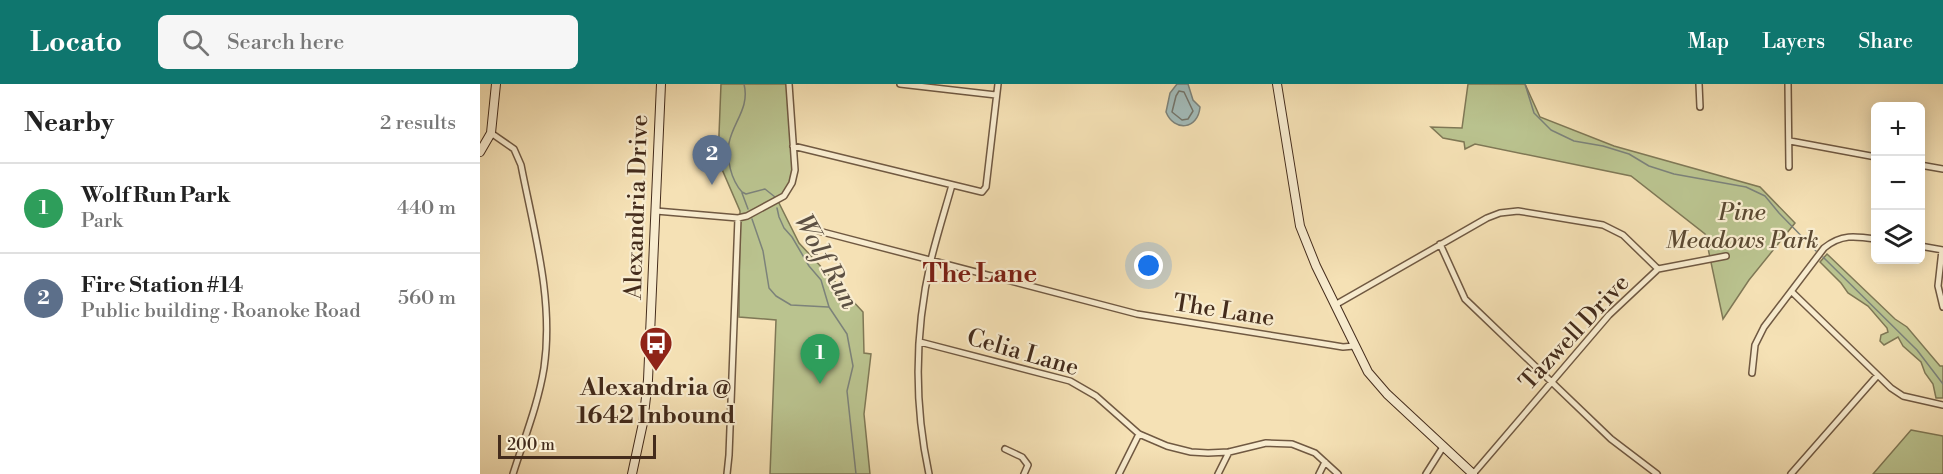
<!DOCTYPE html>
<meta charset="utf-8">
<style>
:root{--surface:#fff;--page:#f6f6f6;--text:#222;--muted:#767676;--line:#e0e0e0;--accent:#0f766e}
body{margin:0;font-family:"Libre Bodoni",serif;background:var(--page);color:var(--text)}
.controls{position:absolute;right:18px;top:18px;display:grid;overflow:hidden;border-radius:9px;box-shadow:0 3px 15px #0003}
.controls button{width:54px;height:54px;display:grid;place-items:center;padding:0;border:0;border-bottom:2px solid var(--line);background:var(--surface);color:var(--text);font:30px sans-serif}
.scale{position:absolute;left:18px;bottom:15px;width:158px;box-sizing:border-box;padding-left:6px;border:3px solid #442c1c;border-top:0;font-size:16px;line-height:21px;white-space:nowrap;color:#442c1c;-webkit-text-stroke:4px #f8eccf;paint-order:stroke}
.you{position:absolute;left:669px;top:182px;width:21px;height:21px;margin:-15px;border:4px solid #fff;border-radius:50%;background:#1a73e8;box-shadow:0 0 0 9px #1a73e833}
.badge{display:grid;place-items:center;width:39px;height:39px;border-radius:50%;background:var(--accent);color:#fff;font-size:20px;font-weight:700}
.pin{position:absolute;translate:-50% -50px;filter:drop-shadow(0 2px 3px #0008)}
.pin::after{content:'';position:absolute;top:32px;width:21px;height:18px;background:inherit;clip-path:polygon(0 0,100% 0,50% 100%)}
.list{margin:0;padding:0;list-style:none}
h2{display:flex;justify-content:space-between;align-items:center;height:78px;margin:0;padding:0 24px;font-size:26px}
h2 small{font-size:20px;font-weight:400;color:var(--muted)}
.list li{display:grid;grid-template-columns:39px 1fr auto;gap:18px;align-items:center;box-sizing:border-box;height:90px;padding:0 24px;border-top:2px solid var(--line)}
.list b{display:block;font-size:22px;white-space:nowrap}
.list p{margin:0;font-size:20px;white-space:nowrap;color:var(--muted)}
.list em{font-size:20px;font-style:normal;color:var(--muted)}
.icon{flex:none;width:33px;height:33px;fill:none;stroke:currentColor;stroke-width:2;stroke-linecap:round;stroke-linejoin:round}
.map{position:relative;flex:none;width:1463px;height:390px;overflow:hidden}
header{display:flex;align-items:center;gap:36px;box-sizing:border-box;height:84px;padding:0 30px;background:var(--accent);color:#fff}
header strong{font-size:28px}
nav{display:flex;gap:33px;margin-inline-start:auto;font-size:21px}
.search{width:420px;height:54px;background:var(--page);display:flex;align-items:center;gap:15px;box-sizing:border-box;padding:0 21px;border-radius:9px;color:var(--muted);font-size:22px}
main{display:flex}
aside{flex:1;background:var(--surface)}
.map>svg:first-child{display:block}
.green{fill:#bac38f;stroke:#7f7856;stroke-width:1.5}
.water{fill:#a2bbb9;stroke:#7c827a;stroke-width:1.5}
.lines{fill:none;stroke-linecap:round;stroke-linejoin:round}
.shore{stroke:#73746a;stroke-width:1.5}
.stream{stroke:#7c827a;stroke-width:1.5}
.street-casing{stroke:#705942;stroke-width:8}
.secondary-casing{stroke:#442c1c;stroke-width:10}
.street{stroke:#f8eccf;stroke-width:5}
.secondary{stroke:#f8eccf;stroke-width:8}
.labels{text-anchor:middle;stroke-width:4.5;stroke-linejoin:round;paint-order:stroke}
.street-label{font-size:24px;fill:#442c1c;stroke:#f8eccf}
.park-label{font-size:24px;font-style:italic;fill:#5c4a33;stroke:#f8eccf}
.poi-label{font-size:24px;font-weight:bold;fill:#442c1c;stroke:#f8eccf}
.water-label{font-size:26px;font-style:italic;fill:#5c5043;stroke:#f8eccf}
.neighbourhood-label{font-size:26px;font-weight:bold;fill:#7a1f14;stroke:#f8eccf}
</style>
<header>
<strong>Locato</strong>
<div class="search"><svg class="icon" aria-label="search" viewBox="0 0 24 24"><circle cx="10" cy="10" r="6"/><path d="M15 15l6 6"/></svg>Search here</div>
<nav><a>Map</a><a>Layers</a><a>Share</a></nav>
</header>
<main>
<aside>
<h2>Nearby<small>2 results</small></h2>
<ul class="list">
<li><span class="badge" style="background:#2e9e5b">1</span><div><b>Wolf Run Park</b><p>Park</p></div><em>440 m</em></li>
<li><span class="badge" style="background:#5c6f8a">2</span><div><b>Fire Station #14</b><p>Public building · Roanoke Road</p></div><em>560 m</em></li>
</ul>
</aside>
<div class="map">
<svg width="1463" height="390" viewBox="0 0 1463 390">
<rect width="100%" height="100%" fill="#f5e1b5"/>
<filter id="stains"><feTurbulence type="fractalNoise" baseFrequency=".00333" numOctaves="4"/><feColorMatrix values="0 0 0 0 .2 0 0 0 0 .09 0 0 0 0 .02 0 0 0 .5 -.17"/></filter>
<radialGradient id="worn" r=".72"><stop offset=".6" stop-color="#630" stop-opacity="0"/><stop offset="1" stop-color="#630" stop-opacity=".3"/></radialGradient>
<path class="green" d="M 241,0 L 309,0 L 314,92 L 298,117 L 319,159 L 383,228 L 384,269 L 391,270 L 384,330 L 390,390 L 290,390 L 296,236 L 259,233 L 260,127 L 238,76 Z
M 988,0 L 1045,0 L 1060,33 L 1134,62 L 1280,103 L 1315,139 L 1269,196 L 1243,235 L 1225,150 L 1151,92 L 995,60 L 985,65 L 984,58 L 963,54 L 951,43 L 982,44 Z
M 1347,170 L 1415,235 L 1427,243 L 1460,282 L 1463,282 L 1463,314 L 1456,314 L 1453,300 L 1445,289 L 1441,278 L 1423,262 L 1418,253 L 1404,261 L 1400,257 L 1401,251 L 1408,248 L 1407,244 L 1388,222 L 1368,209 L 1361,199 L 1340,178 Z
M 1431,346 L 1463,352 L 1463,390 L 1393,390 Z"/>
<path class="water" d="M 697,0 L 708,0 L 713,16 L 720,23 C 718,46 694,48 686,28 L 690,9 Z"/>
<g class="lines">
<path class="shore" d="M 699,7 L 704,8 L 713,27 L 708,35 L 702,36 L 692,28 L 696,12 Z"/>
<path class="stream" d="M 264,0 C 270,24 253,38 249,59 C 246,74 251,96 262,108 L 266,110 L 285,105 L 295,113
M 1045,0 L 1054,29 L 1071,46 L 1094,57 L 1123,62 L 1149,70 L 1169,82 L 1194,90 L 1266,103 L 1285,112 L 1299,129 L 1336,167
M 262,109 L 268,125
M 297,124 L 299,133 L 304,144 L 312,153 L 329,182 L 341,196 L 349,223 L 367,250 L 373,282 L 367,307 L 376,390
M 272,135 L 283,167 L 289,204 L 296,212 L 311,221 L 348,223
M 1343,173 L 1437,266 L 1463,300"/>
<defs>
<path id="street" d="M 420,0 L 516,11
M 1219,0 L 1220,23
M 1308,0 L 1309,83
M 11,49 L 34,65 L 41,81 C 54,148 74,216 64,284 C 58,321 44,355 33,390
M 1310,57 L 1396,73
M 313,62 L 502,108 L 506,103 L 518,0
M 1440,81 L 1463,85
M 176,127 L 258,134 L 267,132 L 304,112 L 312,99 L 315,86 L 309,0
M 331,145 L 657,230 L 851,261 L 863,263 L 874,262
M 960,160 L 985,215 L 1131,355 L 1177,390
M 1440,162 L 1463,166
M 1462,166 L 1458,202 L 1463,223
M 1312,208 L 1411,304 L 1423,312 L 1463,321
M 855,221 L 1007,134 L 1020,129 L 1038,127 L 1123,141 L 1143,151 L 1178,185
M 440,258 L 590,297 L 616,312 L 659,350 L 687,362 L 711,368 L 728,369 L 749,368 L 786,359 L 812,360 L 835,369 L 858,390
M 1272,289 L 1275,261 L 1284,243 L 1344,164 C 1361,150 1375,152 1396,155
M 525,365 L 542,373 L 548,381 L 544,390
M 247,390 L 249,371 L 258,134
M 449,390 C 434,320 435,246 451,176 C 457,151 465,126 472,101
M 639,390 L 659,350
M 738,390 L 749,368
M 839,390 L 845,378
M 946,390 L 963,363
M 993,390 L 1129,231 L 1178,185 L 1246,172
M 1311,390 L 1397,292"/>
<path id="secondary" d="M 797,0 L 820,142 L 836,182 L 888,288 L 907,310 L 993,390
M 0,68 L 11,49 L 16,0
M 152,390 L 163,339 L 168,296 L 181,0"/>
</defs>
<use href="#street" class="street-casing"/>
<use href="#secondary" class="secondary-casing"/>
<use href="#street" class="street"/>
<use href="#secondary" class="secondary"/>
</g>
<defs>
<symbol id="bus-pin" viewBox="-11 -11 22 30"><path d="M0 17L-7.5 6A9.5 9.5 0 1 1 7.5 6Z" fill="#8f2418" stroke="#f8eccf"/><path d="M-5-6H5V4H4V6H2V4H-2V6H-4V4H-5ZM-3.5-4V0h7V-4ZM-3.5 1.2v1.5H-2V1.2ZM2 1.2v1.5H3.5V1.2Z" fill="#fff"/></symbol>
</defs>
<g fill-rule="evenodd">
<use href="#bus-pin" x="157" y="240" width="38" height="52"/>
</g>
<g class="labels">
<g class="street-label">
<text transform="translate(156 123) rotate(-88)" y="8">Alexandria Drive</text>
<text transform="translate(744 226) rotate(9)" y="8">The Lane</text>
<text transform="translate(1094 248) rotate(-47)" y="8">Tazwell Drive</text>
<text transform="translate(543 268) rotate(16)" y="8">Celia Lane</text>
</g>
<g class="park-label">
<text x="1262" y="136">Pine<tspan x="1262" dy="28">Meadows Park</tspan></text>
</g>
<g class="poi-label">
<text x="176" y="311">Alexandria @<tspan x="176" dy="28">1642 Inbound</tspan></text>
</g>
<g class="water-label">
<text transform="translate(347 177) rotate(61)" y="9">Wolf Run</text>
</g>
<g class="neighbourhood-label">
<text x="500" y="198">The Lane</text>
</g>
</g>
<rect width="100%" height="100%" filter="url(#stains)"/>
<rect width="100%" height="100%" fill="url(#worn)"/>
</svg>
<div class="controls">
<button>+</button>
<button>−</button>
<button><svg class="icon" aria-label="layers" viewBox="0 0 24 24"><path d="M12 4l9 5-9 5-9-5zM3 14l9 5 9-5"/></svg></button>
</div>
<div class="scale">200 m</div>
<div class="you"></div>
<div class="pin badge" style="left:340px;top:300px;background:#2e9e5b">1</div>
<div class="pin badge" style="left:232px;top:101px;background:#5c6f8a">2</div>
</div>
</main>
